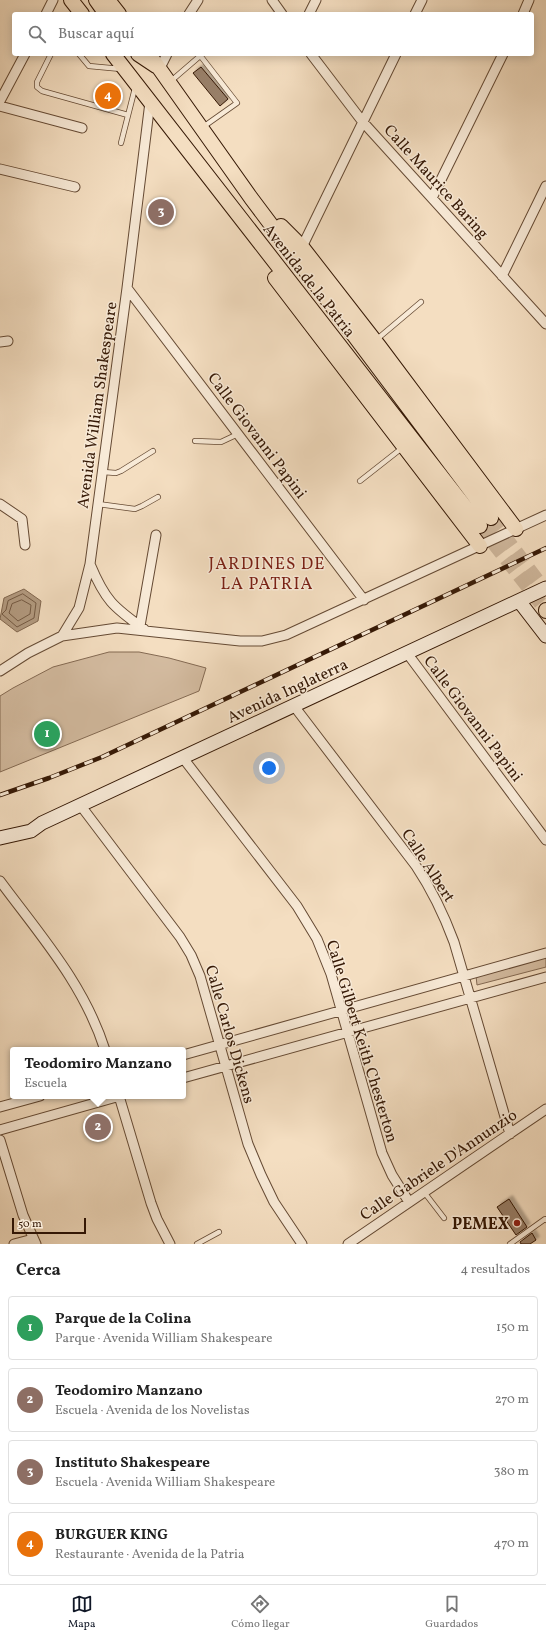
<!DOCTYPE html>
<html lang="es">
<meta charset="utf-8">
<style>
:root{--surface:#fff;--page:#f2f2f2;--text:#222;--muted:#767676;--line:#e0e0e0;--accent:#111827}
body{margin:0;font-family:Vollkorn,serif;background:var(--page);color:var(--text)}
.scale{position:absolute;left:12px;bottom:10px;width:74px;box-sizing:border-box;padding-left:4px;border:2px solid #351805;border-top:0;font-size:11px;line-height:14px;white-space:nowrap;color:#351805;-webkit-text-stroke:3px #f8ead7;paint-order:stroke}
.you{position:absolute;left:269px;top:768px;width:14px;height:14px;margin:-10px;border:3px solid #fff;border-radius:50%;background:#1a73e8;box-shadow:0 0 0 6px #1a73e833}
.badge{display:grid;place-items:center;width:26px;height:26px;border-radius:50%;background:var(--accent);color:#fff;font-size:13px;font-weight:700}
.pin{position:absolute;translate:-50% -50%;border:2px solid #fff;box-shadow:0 1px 4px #0006}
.popup{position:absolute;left:10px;top:1047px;width:176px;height:52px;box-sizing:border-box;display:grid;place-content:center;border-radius:4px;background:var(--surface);filter:drop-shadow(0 1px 3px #0005);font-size:13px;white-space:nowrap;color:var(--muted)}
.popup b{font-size:15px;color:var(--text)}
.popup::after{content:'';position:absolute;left:50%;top:100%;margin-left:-8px;border:8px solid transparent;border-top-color:var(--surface)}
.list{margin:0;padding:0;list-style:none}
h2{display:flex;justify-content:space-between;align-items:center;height:52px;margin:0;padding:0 16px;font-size:17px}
h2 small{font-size:13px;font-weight:400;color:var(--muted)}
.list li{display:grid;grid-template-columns:26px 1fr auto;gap:12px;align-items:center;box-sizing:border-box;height:64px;margin:0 8px 8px;padding:0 8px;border:1px solid var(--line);border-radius:4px}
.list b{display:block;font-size:15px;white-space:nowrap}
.list p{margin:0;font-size:13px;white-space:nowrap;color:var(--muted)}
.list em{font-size:13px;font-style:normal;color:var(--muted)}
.icon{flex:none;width:22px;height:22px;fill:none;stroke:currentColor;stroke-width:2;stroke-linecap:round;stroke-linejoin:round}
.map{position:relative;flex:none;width:546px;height:1244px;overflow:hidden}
.search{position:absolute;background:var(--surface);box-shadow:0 2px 10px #0003;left:12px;right:12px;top:12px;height:44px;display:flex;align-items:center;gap:10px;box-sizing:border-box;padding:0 14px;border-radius:4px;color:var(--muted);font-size:15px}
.sheet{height:340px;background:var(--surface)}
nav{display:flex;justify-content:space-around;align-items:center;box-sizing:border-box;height:56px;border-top:1px solid var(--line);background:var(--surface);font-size:11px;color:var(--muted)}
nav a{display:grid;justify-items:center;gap:2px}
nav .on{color:var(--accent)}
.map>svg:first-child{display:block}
.green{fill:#d4bca1;stroke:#846a53}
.water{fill:#b39b81;stroke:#81674f}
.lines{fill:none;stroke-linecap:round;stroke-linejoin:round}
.shore{stroke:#745a43;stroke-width:1}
.building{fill:#987f67;stroke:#351805;filter:url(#shadow)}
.primary-tunnel{stroke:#ceb69b;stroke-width:14;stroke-dasharray:14 7;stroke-linecap:butt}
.lane-casing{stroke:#654a34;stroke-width:6}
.street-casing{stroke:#654a34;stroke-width:11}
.secondary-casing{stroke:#351805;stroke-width:15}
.primary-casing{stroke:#351805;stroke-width:16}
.lane{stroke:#f8ead7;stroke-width:4.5}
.street{stroke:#f8ead7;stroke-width:9}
.secondary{stroke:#f8ead7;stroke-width:13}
.primary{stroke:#f4dec1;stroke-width:14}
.rail-casing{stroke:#351805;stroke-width:4.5}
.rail{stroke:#f8ead7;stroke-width:3;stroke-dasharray:9;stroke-linecap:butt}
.poi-dot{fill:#8f2418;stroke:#f8ead7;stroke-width:1.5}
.labels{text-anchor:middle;stroke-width:3;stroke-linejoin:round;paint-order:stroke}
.street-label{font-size:16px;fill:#351805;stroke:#f8ead7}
.poi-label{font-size:16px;font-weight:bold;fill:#351805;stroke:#f8ead7;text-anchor:end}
.neighbourhood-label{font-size:17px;letter-spacing:1px;fill:#7a1f14;stroke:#f8ead7}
</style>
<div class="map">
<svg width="546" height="1244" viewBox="0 0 546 1244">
<defs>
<filter id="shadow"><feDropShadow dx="3.5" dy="-3.5" stdDeviation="1" flood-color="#0004"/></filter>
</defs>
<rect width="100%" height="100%" fill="#f4dec1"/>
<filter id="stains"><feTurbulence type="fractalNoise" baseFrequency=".005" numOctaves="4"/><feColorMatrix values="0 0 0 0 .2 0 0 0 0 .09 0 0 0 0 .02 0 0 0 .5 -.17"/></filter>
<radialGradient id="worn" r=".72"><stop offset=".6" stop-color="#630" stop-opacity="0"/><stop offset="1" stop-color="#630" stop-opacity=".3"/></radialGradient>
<path class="green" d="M 109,652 L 139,652 L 169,658 L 206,668 L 199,691 L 0,772 L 0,696 L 13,688 L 53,667 Z
M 546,957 L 546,967 L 477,985 L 476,976 Z"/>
<path class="water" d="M 24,589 L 41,601 L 38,621 L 17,632 L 0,619 L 4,598 Z"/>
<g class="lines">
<path class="shore" d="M 23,594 L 36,603 L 34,618 L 17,627 L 2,614 L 6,610 L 8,601 Z
M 22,600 L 31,605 L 30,614 L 18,621 L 9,613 L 12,604 Z"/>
</g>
<path class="building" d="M 201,67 L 228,99 L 220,106 L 193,73 Z
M 509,1199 L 527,1227 L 516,1235 L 497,1207 Z
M 532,1233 L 536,1240 L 530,1244 L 521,1244 L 520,1242 Z"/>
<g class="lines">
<path class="primary-tunnel" d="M 491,518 L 546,592
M 480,526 L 546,610"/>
<defs>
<path id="lane" d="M 51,54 L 37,82 L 37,87 L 42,91 L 128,115
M 79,54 L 89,66 L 121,69
M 199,54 L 237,103 L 203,127
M 171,81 L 200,56
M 121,143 L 135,88
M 376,340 L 421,302
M 195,441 L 221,442 L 238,434
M 103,472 L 116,473 L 121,471 L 153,451
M 360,481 L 402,448
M 98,504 L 135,509 L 142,506 L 158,497
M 424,1192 L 444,1218
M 197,1244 L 219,1232
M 510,1244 L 545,1219 L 546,1220"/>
<path id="street" d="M 272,0 L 282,14
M 46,14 L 53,0
M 189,14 L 198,0
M 309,14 L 316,0
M 415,14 L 422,0
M 523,14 L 529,0
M 311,54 L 362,121 L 546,324
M 160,68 L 167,54
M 0,101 L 25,54
M 0,106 L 82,128
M 0,169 L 75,187
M 432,198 L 503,54
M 302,247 L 396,54
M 502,276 L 546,186
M 127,288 L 364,600
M 0,342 L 8,341
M 0,504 L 22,519 L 25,545
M 90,564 C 105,600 113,607 144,629
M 140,626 L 156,535
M 62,636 L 117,628 L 240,641 L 262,641 L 286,635 L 546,515
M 407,653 L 546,840
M 0,671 L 28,653 L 62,636 L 79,608 L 90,564 L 127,288 L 150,102
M 294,706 L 416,866 C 432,890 444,915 454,942 L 510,1134
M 183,758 L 297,906 L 317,939 L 331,974 L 382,1153 L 392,1175 L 409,1202
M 81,806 L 180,937 L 191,955 L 200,976 L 248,1144 L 261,1175 L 274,1202 L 302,1244
M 0,881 C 40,935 84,984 105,1050
M 183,1055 L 546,953
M 183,1078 L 546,977
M 119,1096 L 151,1203 L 157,1219 L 170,1244
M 0,1107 L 40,1096
M 0,1130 L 120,1096
M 0,1140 L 23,1215 L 36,1244
M 14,1244 L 33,1239
M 348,1244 L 546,1109"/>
<path id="secondary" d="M 519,601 L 546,636
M 0,838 L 31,831 L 42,823 L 546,588"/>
<path id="primary" d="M 71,0 L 82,14
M 96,0 L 106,14
M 108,0 L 119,14
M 113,54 L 480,526
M 138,54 L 156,66
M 149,54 L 251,198 L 491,518
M 281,226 L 302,247 L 379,346 L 516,529
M 275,278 L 480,546
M 546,610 L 546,611"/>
</defs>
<use href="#lane" class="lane-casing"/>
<use href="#street" class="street-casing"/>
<use href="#secondary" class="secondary-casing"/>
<use href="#primary" class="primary-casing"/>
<use href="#lane" class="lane"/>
<use href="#street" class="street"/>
<use href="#secondary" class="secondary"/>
<use href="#primary" class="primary"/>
<defs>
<path id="rail" d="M 0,795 L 49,778 L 102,757 L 546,548"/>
</defs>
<use href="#rail" class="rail-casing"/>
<use href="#rail" class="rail"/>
</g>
<circle class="poi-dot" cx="517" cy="1223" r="4"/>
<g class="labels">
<g class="street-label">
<text transform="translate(437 181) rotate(48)" y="6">Calle Maurice Baring</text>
<text transform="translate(310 280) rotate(52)" y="6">Avenida de la Patria</text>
<text transform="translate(96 405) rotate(-82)" y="6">Avenida William Shakespeare</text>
<text transform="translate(258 435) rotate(53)" y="6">Calle Giovanni Papini</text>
<text transform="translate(287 690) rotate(-25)" y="6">Avenida Inglaterra</text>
<text transform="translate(474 718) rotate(53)" y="6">Calle Giovanni Papini</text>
<text transform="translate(429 865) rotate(57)" y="6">Calle Albert</text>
<text transform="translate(231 1034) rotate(74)" y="6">Calle Carlos Dickens</text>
<text transform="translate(363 1041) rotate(73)" y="6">Calle Gilbert Keith Chesterton</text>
<text transform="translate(438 1164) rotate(-34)" y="6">Calle Gabriele D'Annunzio</text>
</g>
<g class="poi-label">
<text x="509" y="1229">PEMEX</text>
</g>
<g class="neighbourhood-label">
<text x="267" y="569">JARDINES DE<tspan x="267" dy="20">LA PATRIA</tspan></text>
</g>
</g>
<rect width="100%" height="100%" filter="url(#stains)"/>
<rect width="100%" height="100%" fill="url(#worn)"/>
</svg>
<div class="scale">50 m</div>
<div class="you"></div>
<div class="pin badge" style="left:47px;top:734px;background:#2e9e5b">1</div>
<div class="pin badge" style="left:98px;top:1127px;background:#8d6e63">2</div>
<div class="popup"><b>Teodomiro Manzano</b>Escuela</div>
<div class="pin badge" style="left:161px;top:212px;background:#8d6e63">3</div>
<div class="pin badge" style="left:108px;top:96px;background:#e8710a">4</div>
<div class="search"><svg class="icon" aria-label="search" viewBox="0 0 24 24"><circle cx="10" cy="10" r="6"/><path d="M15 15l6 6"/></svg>Buscar aquí</div>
</div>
<section class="sheet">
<h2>Cerca<small>4 resultados</small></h2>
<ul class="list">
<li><span class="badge" style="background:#2e9e5b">1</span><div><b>Parque de la Colina</b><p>Parque · Avenida William Shakespeare</p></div><em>150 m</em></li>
<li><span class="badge" style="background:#8d6e63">2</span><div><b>Teodomiro Manzano</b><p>Escuela · Avenida de los Novelistas</p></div><em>270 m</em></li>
<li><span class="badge" style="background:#8d6e63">3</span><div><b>Instituto Shakespeare</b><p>Escuela · Avenida William Shakespeare</p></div><em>380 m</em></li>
<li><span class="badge" style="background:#e8710a">4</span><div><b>BURGUER KING</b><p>Restaurante · Avenida de la Patria</p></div><em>470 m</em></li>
</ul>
</section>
<nav>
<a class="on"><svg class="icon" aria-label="map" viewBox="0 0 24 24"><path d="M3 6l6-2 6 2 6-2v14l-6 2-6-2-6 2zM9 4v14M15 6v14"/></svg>Mapa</a>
<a><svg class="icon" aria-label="directions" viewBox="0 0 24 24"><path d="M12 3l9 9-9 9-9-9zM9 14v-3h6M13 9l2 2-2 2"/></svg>Cómo llegar</a>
<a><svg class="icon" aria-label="saved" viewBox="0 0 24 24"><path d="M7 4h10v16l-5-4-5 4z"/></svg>Guardados</a>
</nav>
